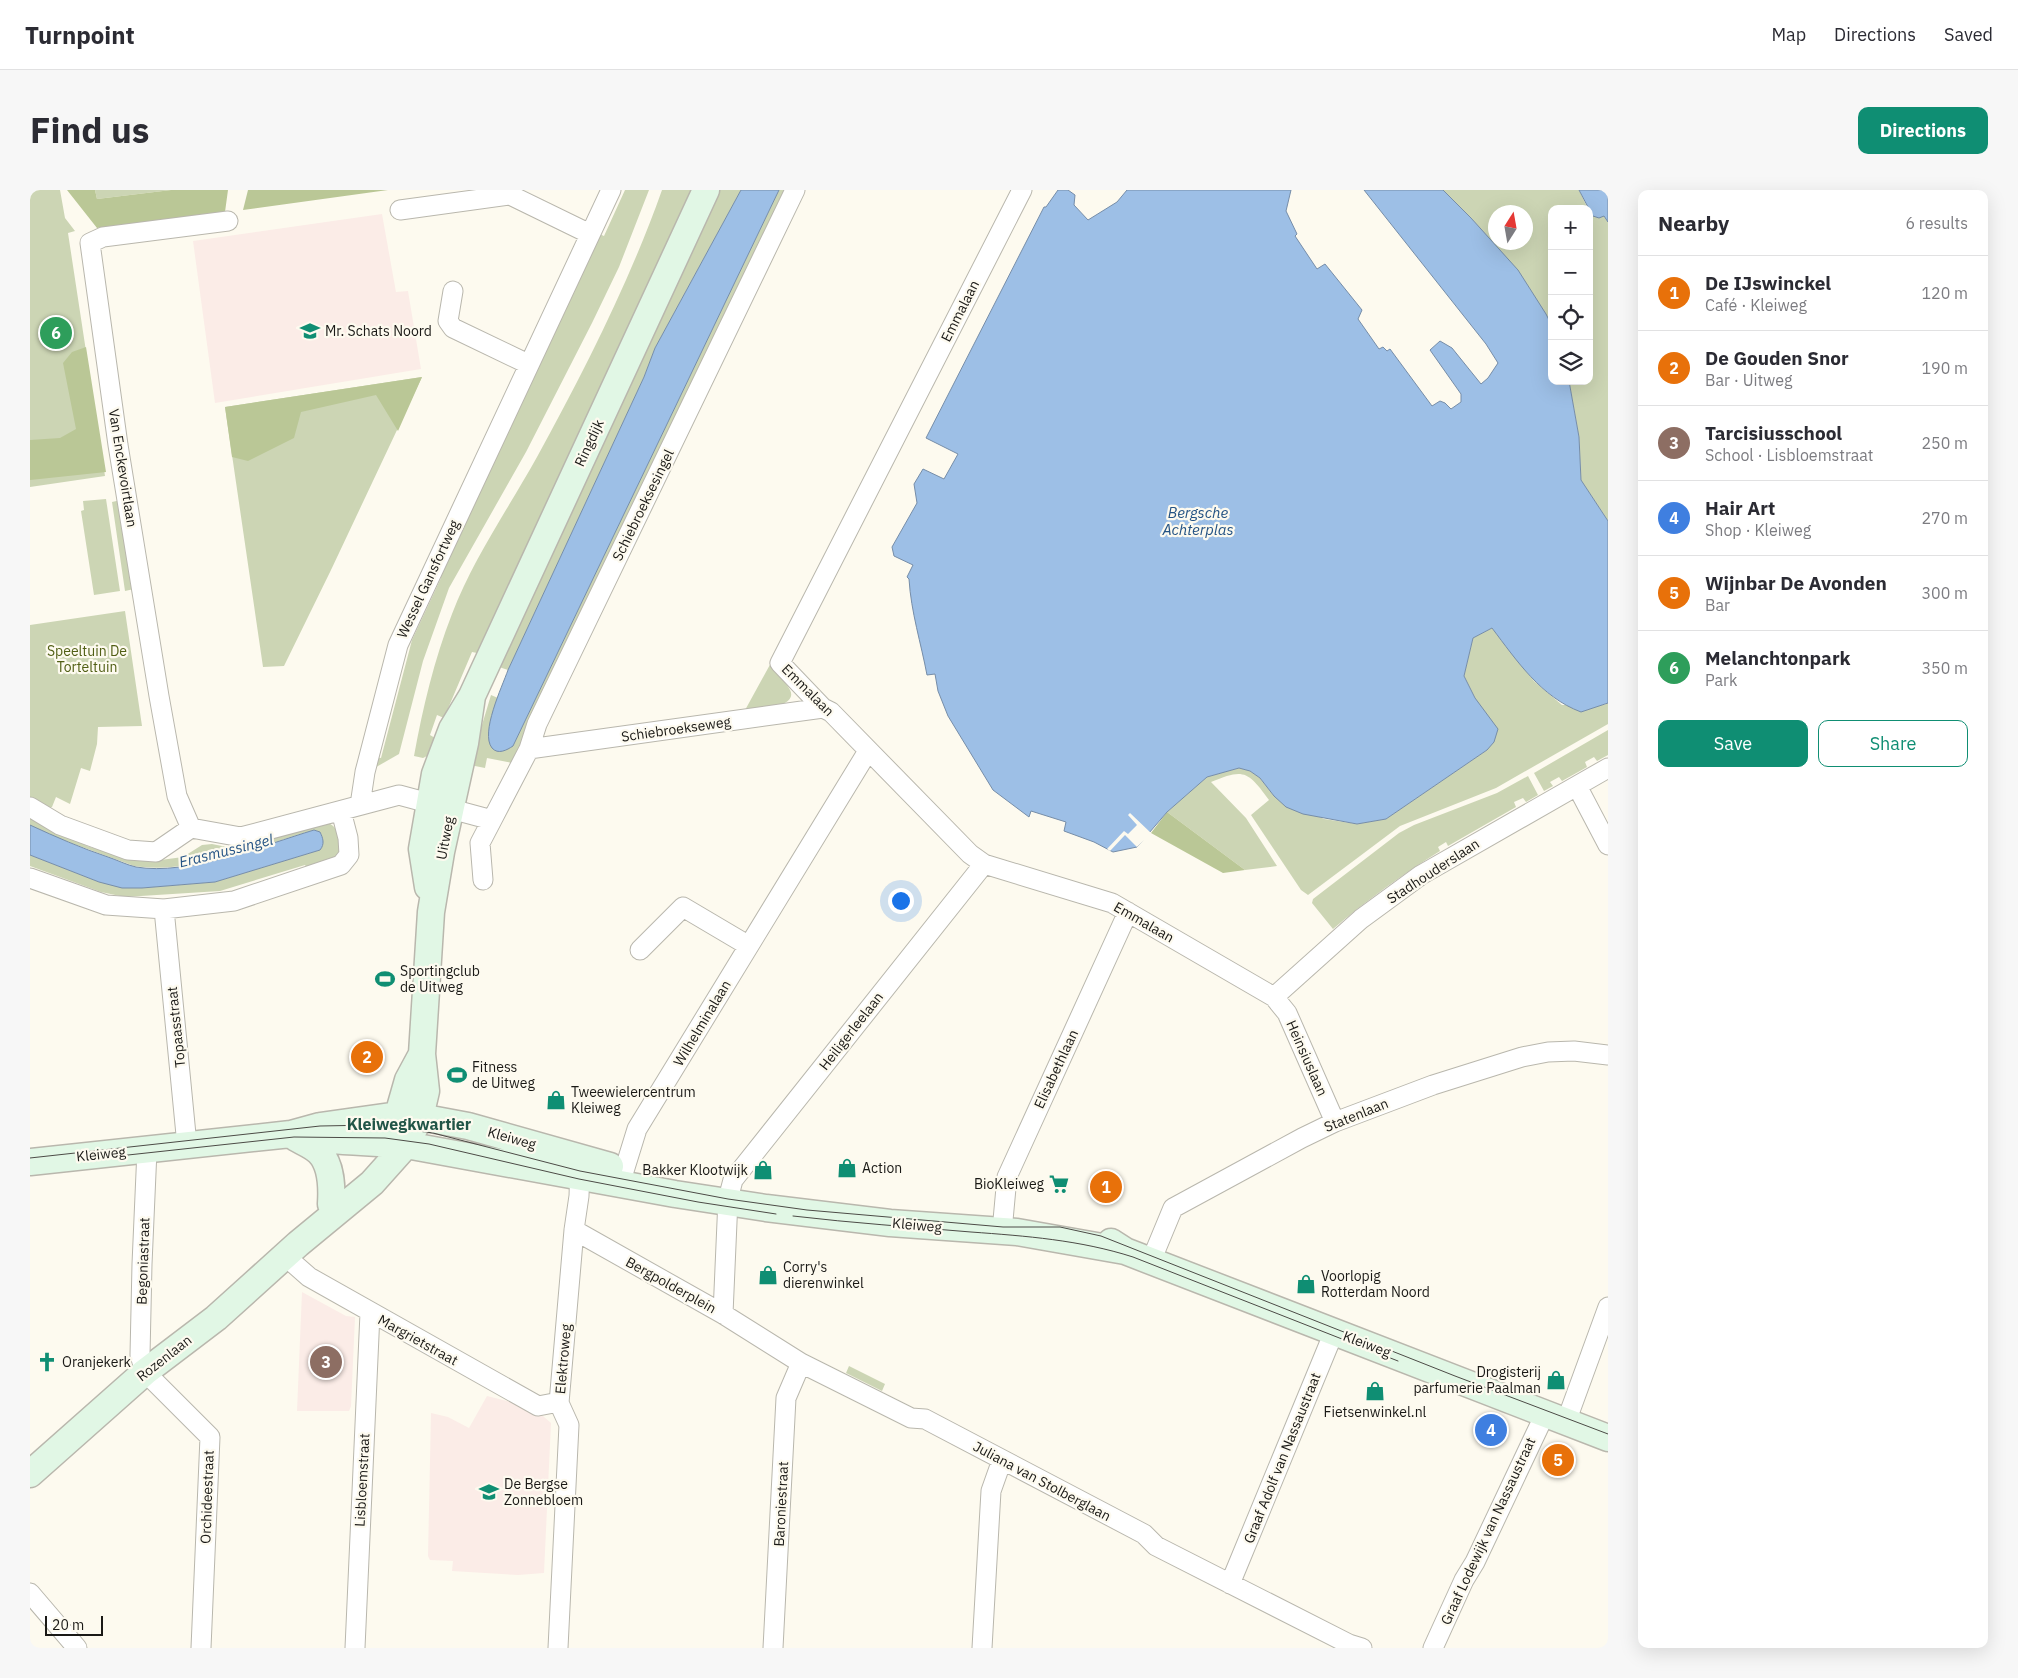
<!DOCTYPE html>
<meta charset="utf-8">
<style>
:root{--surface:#fff;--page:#f7f7f7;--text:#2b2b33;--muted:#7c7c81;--line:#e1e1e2;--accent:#0f8e73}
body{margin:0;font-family:"IBM Plex Sans",sans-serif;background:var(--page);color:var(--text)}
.controls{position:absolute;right:15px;top:15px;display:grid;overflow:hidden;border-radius:10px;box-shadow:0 5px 20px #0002}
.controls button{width:45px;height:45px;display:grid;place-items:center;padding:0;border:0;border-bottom:1px solid var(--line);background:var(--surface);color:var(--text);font:25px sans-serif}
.compass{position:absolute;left:1458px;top:15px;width:45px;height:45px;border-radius:50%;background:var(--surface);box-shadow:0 5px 20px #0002;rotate:11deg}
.scale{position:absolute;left:15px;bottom:12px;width:58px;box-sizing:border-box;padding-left:5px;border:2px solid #1a1916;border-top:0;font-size:14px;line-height:18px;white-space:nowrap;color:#1a1916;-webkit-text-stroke:4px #fdfaef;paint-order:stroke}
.you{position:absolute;left:870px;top:710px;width:18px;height:18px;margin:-12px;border:4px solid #fff;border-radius:50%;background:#1a73e8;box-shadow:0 0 0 8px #1a73e833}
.badge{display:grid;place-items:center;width:32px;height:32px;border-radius:50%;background:var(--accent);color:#fff;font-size:16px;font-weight:700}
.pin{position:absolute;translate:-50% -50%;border:2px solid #fff;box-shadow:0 1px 5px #0006}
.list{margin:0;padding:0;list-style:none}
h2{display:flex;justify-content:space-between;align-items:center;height:65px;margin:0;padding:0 20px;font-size:21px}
h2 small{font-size:16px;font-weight:400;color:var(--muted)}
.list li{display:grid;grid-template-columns:32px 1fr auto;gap:15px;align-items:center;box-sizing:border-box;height:75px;padding:0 20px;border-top:1px solid var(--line)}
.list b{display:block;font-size:19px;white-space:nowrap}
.list p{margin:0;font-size:16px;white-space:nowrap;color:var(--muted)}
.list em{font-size:16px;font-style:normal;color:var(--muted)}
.actions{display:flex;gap:10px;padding:15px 20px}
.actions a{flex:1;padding:11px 0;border:1px solid var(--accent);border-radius:10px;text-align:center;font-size:18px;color:var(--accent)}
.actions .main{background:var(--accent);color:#fff}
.icon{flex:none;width:28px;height:28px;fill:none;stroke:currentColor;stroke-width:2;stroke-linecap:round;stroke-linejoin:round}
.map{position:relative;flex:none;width:1578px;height:1458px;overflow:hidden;border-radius:10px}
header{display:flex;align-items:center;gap:30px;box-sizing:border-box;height:70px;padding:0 25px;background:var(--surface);border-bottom:1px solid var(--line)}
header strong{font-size:24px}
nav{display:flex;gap:28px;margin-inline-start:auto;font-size:18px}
.intro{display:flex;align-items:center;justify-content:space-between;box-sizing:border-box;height:120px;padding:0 30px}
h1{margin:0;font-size:35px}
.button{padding:12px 22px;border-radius:10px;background:var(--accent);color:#fff;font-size:18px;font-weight:700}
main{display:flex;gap:30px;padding:0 30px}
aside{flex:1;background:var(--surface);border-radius:10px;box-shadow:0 5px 20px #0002}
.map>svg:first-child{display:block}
.education{fill:#fbece7}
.green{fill:#ccd5b4;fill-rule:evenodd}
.forest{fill:#bac796}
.water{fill:#9dbfe6;stroke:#768da8}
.pier{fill:#fdfaef}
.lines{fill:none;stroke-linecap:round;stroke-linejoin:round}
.street-casing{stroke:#b9b7ad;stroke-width:21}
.secondary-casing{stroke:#b9b7ad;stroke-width:29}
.street{stroke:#fff;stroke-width:19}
.secondary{stroke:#e1f7e5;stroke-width:26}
.tram{stroke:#4c4b46;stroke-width:1}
.labels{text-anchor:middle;stroke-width:4.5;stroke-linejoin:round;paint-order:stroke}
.street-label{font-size:14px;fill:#1a1916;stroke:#fdfaef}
.poi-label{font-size:14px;fill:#1a1916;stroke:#fdfaef;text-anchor:start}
.park-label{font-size:14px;fill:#515f15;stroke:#fdfaef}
.water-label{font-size:15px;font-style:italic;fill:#245384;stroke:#fdfaef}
.quarter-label{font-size:16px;font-weight:bold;fill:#225547;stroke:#fdfaef}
</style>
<header>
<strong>Turnpoint</strong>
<nav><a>Map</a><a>Directions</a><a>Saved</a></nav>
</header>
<div class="intro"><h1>Find us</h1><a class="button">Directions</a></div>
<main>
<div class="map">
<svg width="1578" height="1458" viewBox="0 0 1578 1458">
<rect width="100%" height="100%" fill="#fdfaef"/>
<path class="education" d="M 352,24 L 366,102 L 378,101 L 391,179 L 185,213 L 163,51 Z
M 272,1102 L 316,1126 L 325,1127 L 321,1216 L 319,1221 L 267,1221 Z
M 457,1206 L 493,1215 L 513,1226 L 521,1233 L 514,1383 L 488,1385 L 422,1381 L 423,1371 L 400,1370 L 398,1366 L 401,1223 L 418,1227 L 439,1238 Z"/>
<path class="green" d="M 0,0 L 30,0 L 35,28 L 45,41 L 38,43 L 75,286 L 0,297 Z
M 65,0 L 141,0 L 67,9 Z
M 595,0 L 619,0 L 589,77 L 562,133 L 496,262 L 419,398 L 393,471 L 369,564 L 341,580 L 344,567 L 351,568 L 382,450 L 411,388 L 405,384 L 567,43 L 574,46 Z
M 632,0 L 666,0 L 447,463 L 442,462 L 414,528 L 407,525 L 400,545 L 405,548 L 399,565 L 393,568 L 384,566 C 393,517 404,470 422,424 C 443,369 478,319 507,267 C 554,181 599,93 632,0 Z
M 689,0 L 711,0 L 625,158 L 614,187 L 478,480 L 466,476 L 472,459 Z
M 749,0 L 759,0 L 482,573 L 457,568 L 455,578 L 440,575 L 461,505 L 468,508 L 458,548 L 483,556 Z
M 1413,0 L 1549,0 L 1558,19 L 1522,19 L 1522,136 L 1498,96 L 1441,28 ZM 1466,22 L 1496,22 L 1496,52 L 1466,52 Z
M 1559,23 L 1560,25 L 1574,26 L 1578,32 L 1578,331 L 1551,290 L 1549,247 L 1539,191 L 1559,191 Z
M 392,187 L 301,380 L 254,476 L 233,477 L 195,217 Z
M 76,309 L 90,401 L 64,405 L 51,321 L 54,320 L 53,311 Z
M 91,310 L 104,399 L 95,401 L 82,312 Z
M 95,421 L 112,536 L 68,537 L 67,554 L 60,581 L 51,578 L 40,614 L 26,607 L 22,617 L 19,618 L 26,638 L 57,656 L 107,671 L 123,671 L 153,667 L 172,655 L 182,654 L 202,658 L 294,632 C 307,634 309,645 313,656 L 304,671 L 278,680 L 275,675 L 190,701 L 95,707 L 71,702 L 0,676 L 0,665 L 69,692 L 112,698 L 185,692 L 290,660 C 295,654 293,648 290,642 L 284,640 C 228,656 162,685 104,676 L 30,649 L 0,649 L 0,435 Z
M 1462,438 L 1504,491 L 1532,515 L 1574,515 L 1578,513 L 1578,534 L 1466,598 L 1370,636 L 1278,705 L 1271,700 L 1221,625 L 1239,610 C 1218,581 1214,578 1181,592 L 1216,628 L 1247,676 L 1215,680 L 1137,622 L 1177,587 L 1209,578 L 1220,581 L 1230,588 L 1244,606 L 1294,629 L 1327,634 L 1356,629 L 1457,560 L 1445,508 L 1434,486 L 1443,448 Z
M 742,471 C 745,486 754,488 760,500 C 769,518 725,520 714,522 Z
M 1578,540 L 1578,565 L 1567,571 L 1564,567 L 1555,572 L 1557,577 L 1532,591 L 1529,587 L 1520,592 L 1523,596 L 1514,601 L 1504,583 Z
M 1498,586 L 1508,605 L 1496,612 L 1493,608 L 1484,612 L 1486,617 L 1418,656 L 1416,652 L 1408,657 L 1410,661 C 1373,684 1337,710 1303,739 L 1282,713 L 1283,709 L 1369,643 L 1384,635 L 1467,603 Z
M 819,1176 L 855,1194 L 852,1201 L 816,1183 Z"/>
<path class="forest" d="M 37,0 L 65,0 L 67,9 L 141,0 L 198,0 L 195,22 L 67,38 Z
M 218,0 L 358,0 L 213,20 Z
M 56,157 L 76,282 L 0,290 L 0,250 L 30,248 L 46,239 L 33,173 L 42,162 Z
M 392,187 L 368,241 L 346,205 L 271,222 L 264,248 L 218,271 L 202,267 L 195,217 Z
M 1137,622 L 1215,680 L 1193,683 L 1121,643 Z"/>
<path class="water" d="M 711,0 L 749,0 L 483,556 C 477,560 468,565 462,558 C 450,543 472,497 478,480 L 614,187 L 625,158 Z
M 1028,0 L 1038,0 L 1045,5 L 1044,15 L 1058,30 L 1087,12 L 1097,0 L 1261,0 L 1256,21 L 1267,44 L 1265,46 L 1287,79 L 1295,74 L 1332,120 L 1328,129 L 1349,159 L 1353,157 L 1357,161 L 1360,159 L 1402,216 L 1410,211 L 1415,213 L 1421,219 L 1431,212 L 1431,204 L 1400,160 L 1410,151 L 1422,158 L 1451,194 L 1458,188 L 1468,173 L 1456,154 L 1334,0 L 1413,0 L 1441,28 L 1488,80 L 1516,124 L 1522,136 L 1522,191 L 1539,191 L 1549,247 L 1551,290 L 1578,331 L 1578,513 L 1551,522 C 1511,507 1487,471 1462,438 L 1443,448 L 1434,486 L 1445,508 L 1468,539 L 1464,552 L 1457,560 L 1356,629 L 1327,634 L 1273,624 L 1256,617 L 1244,606 L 1230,588 L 1220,581 L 1209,578 L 1177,587 L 1137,622 L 1107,657 L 1083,662 L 1064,652 L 1034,641 L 1036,632 L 1001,621 L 999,627 L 963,600 L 918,526 L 908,501 L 905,484 L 897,485 C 891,453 881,422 879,389 L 877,387 L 883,375 L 864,366 L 862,357 L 887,313 L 884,294 L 893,279 L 914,289 L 928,264 L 896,248 L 1014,17 L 1016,17 Z
M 1549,0 L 1578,0 L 1578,32 L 1574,26 L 1569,28 L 1560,25 L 1559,19 Z
M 0,635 C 26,647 51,658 78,667 C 87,670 97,675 106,677 C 158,686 234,655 284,640 L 290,642 C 293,648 295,654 290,660 L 185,692 L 112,698 L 92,698 L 69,692 L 0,665 Z"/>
<path class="pier" d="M 1100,623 L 1121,643 L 1107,657 L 1095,645 L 1080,661 L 1077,659 L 1094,641 L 1098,644 L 1107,635 L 1098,625 Z"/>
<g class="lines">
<defs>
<path id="street" d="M 992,0 L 750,473 L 793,518 L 801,522 L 940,664 L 954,674 L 1082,713 L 1244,807 L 1257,823 L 1305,932
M 370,20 L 480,5 L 560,44
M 423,101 L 418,131 L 423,138 L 498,174
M 499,559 L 793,518
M 1547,596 L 1578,655
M 330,615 L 335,582 L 368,455 L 581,0
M 0,617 L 30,635 L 98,660 L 126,662 L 161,638 L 211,647 L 369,605 L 462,630 L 450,653 L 453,690
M 462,630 L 499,559 L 507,534 L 765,0
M 161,638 L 147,606 L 129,506 L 88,255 L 60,53 L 73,47 L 198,31
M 0,688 L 76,715 L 134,719 L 204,711 L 311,675 L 319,665 L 318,648 L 311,621
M 134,719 L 157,955
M 610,760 L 653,717 L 719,756
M 1244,807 L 1331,729 L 1391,685 L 1578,578
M 117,960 L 112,1074 L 110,1165 L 115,1182 L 180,1247 L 171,1458
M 590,994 L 607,939 L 838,561
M 544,1040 L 693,1124 L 771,1173 L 881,1228 L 895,1229 L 1114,1344 L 1126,1356 L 1319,1454 L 1332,1458
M 972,1041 L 977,987 L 1098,722
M 255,1066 L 279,1087 L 508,1216 L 529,1212
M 1121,1071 L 1143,1018 L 1272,948 L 1305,932 L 1403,895 L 1492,867 L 1518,862 L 1544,861 L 1578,865
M 693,1124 L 698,1009 L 703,990 L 954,674
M 1536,1232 L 1578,1117
M 1200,1394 L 1304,1142
M 0,1403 L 47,1458
M 325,1458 L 340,1123
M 528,1458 L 539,1235 L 529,1213 L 544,1040 L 549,1006 L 550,975
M 743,1458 L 756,1208 L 771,1173
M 952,1458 L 961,1301 L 972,1270
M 1403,1458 L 1434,1390 L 1445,1372 L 1515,1224"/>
<path id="secondary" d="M 398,697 L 392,659 L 405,584 L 422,539 L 442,506 L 676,0
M 360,939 L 368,925 L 378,890 L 392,864
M 261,944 C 299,953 338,951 376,955 L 645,1004 L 736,1018 L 860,1033 L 987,1042 L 1095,1061
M 266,948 C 273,952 283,956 289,962 C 302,975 302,998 301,1014
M 0,972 L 261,944 L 290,936 L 368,925 L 390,927 L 438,936 L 580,976
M 1081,1052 L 1095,1061 L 1578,1248
M 0,1284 L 115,1182 L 186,1128 L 268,1054 L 342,993 L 376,955 L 390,927 L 396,901 L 392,864 L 401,722 L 411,662 L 435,553 L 442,506"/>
</defs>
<use href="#street" class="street-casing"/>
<use href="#secondary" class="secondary-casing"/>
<use href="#street" class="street"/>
<use href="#secondary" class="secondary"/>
<path class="tram" d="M 0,968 L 290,936 L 344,935 L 403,943 L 550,981 L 698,1009 L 777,1020 L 973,1037 L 1030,1037 L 1071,1046 L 1425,1186 L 1578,1244
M 52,970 L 264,947 L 355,948 L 399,954 L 549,989 L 668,1012 L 746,1024
M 763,1026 C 822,1033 882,1037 941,1042 C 996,1046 1050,1050 1103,1067 L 1368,1171"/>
</g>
<defs>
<symbol id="school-bare" viewBox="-9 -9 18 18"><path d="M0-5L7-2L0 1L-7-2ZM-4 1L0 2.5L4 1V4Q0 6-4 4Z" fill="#0f8e73" stroke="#fdfaef" stroke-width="2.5" paint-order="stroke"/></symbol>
<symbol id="stadium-bare" viewBox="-9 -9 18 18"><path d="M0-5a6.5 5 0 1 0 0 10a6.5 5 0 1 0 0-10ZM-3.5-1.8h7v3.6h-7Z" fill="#0f8e73" stroke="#fdfaef" stroke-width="2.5" paint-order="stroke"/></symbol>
<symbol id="shop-bare" viewBox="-9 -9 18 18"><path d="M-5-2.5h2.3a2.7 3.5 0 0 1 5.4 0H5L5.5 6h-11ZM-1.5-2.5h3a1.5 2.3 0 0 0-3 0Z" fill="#0f8e73" stroke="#fdfaef" stroke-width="2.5" paint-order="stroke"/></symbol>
<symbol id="supermarket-bare" viewBox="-9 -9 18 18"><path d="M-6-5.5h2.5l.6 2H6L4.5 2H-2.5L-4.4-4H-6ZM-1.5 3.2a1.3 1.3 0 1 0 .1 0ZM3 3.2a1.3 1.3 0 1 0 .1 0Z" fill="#0f8e73" stroke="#fdfaef" stroke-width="2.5" paint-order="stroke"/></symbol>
<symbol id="church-bare" viewBox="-9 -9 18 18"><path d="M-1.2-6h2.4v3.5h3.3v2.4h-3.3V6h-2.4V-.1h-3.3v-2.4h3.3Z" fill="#0f8e73" stroke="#fdfaef" stroke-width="2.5" paint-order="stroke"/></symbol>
</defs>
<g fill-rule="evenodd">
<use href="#school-bare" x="266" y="127" width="28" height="28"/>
<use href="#stadium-bare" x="341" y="775" width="28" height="28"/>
<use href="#stadium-bare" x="413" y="871" width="28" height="28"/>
<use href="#shop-bare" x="512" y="896" width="28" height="28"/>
<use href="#shop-bare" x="803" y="964" width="28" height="28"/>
<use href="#shop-bare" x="719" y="966" width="28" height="28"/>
<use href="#supermarket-bare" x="1015" y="980" width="28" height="28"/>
<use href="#shop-bare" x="724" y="1071" width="28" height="28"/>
<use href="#shop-bare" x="1262" y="1080" width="28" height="28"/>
<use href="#church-bare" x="3" y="1158" width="28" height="28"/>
<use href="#shop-bare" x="1512" y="1176" width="28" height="28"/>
<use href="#shop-bare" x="1331" y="1187" width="28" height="28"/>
<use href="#school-bare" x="445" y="1288" width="28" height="28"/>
</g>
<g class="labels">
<g class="street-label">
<text transform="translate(930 121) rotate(-63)" y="5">Emmalaan</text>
<text transform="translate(559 253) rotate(-65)" y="5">Ringdijk</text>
<text transform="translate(93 278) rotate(81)" y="5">Van Enckevoirtlaan</text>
<text transform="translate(613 315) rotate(-64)" y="5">Schiebroeksesingel</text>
<text transform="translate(398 389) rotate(-65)" y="5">Wessel Gansfortweg</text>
<text transform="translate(778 500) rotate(45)" y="5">Emmalaan</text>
<text transform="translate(646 539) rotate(-8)" y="5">Schiebroekseweg</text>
<text transform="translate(415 648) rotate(-79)" y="5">Uitweg</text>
<text transform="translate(1403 681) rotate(-33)" y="5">Stadhouderslaan</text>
<text transform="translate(1114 732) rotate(30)" y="5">Emmalaan</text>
<text transform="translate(672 833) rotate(-59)" y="5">Wilhelminalaan</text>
<text transform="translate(146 837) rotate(-96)" y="5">Topaasstraat</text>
<text transform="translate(821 841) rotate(-52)" y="5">Heiligerleelaan</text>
<text transform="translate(1277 868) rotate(66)" y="5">Heinsiuslaan</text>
<text transform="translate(1026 879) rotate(-65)" y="5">Elisabethlaan</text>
<text transform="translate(1326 925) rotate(-22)" y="5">Statenlaan</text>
<text transform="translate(482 948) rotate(16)" y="5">Kleiweg</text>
<text transform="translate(71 964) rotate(-6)" y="5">Kleiweg</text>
<text transform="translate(887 1035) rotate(5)" y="5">Kleiweg</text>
<text transform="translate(113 1071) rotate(-88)" y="5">Begoniastraat</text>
<text transform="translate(641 1095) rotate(29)" y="5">Bergpolderplein</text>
<text transform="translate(388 1150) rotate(29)" y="5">Margrietstraat</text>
<text transform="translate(1337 1154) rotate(21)" y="5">Kleiweg</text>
<text transform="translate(134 1168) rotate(-38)" y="5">Rozenlaan</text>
<text transform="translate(533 1169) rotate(-85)" y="5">Elektroweg</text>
<text transform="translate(1252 1268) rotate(-68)" y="5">Graaf Adolf van Nassaustraat</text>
<text transform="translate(332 1290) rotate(-87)" y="5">Lisbloemstraat</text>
<text transform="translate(1012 1291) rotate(28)" y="5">Juliana van Stolberglaan</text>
<text transform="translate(177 1307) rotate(-88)" y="5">Orchideestraat</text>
<text transform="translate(751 1314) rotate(-87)" y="5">Baroniestraat</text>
<text transform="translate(1458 1341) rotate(-65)" y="5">Graaf Lodewijk van Nassaustraat</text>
</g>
<g class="poi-label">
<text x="295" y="146">Mr. Schats Noord</text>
<text x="370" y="786">Sportingclub<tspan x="370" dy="16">de Uitweg</tspan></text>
<text x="442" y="882">Fitness<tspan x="442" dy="16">de Uitweg</tspan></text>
<text x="541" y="907">Tweewielercentrum<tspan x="541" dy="16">Kleiweg</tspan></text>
<text x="832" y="983">Action</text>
<text x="718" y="985" text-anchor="end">Bakker Klootwijk</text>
<text x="1014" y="999" text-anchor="end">BioKleiweg</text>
<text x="753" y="1082">Corry's<tspan x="753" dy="16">dierenwinkel</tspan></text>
<text x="1291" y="1091">Voorlopig<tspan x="1291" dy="16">Rotterdam Noord</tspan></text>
<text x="32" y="1177">Oranjekerk</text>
<text x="1511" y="1187" text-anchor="end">Drogisterij<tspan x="1511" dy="16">parfumerie Paalman</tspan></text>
<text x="1345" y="1227" text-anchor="middle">Fietsenwinkel.nl</text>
<text x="474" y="1299">De Bergse<tspan x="474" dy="16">Zonnebloem</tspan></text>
</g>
<g class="park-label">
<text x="57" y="466">Speeltuin De<tspan x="57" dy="16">Torteltuin</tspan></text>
</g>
<g class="water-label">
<text x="1168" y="328">Bergsche<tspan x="1168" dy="17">Achterplas</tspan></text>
<text transform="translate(196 661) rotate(-14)" y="5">Erasmussingel</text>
</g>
<g class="quarter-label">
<text x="379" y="940">Kleiwegkwartier</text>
</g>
</g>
</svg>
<div class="controls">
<button>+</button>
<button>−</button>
<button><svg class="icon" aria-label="locate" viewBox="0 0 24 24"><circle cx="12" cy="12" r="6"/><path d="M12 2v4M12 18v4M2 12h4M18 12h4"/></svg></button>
<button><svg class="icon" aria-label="layers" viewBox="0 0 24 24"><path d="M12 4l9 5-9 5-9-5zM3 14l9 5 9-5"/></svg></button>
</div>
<svg class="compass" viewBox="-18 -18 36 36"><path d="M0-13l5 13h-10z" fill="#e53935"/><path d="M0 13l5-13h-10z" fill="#7c7c81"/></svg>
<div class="scale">20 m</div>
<div class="you"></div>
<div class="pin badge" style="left:1076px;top:997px;background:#e8710a">1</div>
<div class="pin badge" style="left:337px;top:867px;background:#e8710a">2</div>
<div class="pin badge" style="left:296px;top:1172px;background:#8d6e63">3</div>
<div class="pin badge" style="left:1461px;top:1240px;background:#3f7fe0">4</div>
<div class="pin badge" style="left:1528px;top:1270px;background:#e8710a">5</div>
<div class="pin badge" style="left:26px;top:143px;background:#2e9e5b">6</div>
</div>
<aside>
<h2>Nearby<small>6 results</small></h2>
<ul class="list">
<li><span class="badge" style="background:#e8710a">1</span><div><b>De IJswinckel</b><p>Café · Kleiweg</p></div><em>120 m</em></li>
<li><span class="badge" style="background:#e8710a">2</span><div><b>De Gouden Snor</b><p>Bar · Uitweg</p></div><em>190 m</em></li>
<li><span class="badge" style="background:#8d6e63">3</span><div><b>Tarcisiusschool</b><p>School · Lisbloemstraat</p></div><em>250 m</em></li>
<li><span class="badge" style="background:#3f7fe0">4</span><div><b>Hair Art</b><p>Shop · Kleiweg</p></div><em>270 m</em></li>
<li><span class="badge" style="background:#e8710a">5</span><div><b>Wijnbar De Avonden</b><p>Bar</p></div><em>300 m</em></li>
<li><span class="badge" style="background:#2e9e5b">6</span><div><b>Melanchtonpark</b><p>Park</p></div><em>350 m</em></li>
</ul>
<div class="actions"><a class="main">Save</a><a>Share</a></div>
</aside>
</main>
